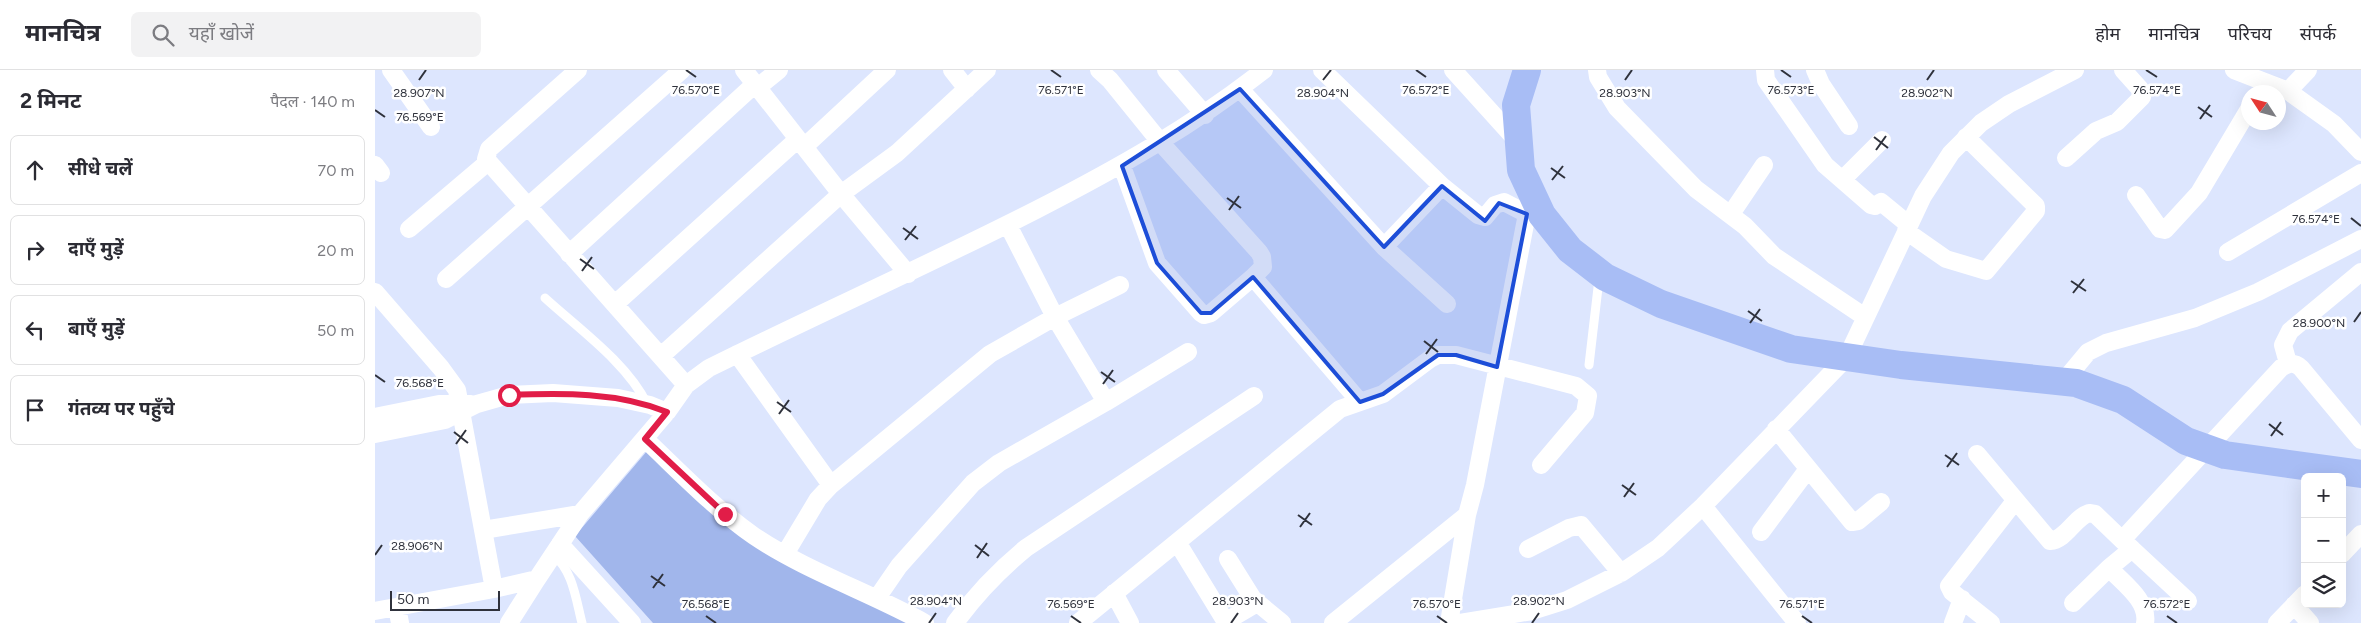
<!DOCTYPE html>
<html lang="hi">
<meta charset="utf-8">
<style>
:root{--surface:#fff;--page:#f2f2f3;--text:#2b2b33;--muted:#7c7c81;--line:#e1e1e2}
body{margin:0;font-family:Figtree,"Noto Sans Devanagari",sans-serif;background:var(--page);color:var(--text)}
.controls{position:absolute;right:15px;bottom:15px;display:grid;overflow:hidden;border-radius:8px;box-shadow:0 5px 20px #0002}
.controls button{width:45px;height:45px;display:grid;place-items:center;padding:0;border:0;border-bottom:1px solid var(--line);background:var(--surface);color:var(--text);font:25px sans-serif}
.compass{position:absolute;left:1866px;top:15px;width:45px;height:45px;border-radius:50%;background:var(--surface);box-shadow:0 5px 20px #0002;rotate:306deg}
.scale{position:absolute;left:15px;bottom:12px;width:110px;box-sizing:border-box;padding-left:5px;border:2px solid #2f323c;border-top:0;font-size:14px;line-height:18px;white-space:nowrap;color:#2f323c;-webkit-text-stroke:4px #fff;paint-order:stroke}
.stop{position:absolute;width:15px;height:15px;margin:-11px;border:4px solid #e11d48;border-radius:50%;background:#fff}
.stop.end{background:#e11d48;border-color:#fff;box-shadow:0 1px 5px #0008}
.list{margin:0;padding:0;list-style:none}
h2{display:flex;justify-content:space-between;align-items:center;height:65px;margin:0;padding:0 20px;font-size:21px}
h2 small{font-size:16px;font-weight:400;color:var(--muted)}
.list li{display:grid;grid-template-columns:32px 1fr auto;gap:15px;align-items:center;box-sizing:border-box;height:70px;margin:0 10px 10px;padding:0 10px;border:1px solid var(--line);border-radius:8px}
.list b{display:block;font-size:19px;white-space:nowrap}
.list em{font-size:16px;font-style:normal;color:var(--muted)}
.icon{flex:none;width:28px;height:28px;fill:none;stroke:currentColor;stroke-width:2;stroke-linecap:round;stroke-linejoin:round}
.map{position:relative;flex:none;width:1986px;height:553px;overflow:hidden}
header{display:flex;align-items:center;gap:30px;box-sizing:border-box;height:70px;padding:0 25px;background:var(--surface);border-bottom:1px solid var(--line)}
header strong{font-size:24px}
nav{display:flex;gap:28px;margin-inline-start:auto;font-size:18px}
.search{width:350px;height:45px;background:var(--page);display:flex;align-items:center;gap:12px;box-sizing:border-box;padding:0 18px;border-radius:8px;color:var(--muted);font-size:19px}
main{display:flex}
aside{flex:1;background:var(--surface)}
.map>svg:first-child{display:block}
.green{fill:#a1b6eb}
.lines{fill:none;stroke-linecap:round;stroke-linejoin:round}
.lane{stroke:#fff;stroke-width:9}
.street{stroke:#fff;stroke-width:18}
.highway{stroke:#a8bdf5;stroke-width:28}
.route{stroke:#e11d48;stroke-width:6}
.marked{fill:#1d4ed8;fill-opacity:0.2;stroke:#1d4ed8;stroke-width:4;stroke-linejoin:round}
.ticks{fill:none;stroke:#2f323c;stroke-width:2}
.ticks-label{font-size:12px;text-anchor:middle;fill:#2f323c;stroke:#fff;stroke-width:5;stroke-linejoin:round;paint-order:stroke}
</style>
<header>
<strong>मानचित्र</strong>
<div class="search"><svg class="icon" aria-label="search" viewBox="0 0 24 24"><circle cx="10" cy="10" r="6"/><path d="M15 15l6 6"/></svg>यहाँ खोजें</div>
<nav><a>होम</a><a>मानचित्र</a><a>परिचय</a><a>संपर्क</a></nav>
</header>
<main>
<aside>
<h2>2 मिनट<small>पैदल · 140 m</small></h2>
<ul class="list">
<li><svg class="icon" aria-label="ahead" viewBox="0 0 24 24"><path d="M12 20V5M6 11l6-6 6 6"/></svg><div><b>सीधे चलें</b></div><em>70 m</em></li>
<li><svg class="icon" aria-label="right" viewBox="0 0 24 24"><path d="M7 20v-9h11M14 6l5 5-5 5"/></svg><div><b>दाएँ मुड़ें</b></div><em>20 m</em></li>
<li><svg class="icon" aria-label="left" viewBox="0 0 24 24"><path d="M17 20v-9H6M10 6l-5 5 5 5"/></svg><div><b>बाएँ मुड़ें</b></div><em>50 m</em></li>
<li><svg class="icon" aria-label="arrive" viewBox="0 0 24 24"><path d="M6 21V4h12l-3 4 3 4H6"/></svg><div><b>गंतव्य पर पहुँचे</b></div></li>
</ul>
</aside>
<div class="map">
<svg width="1986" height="553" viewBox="0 0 1986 553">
<rect width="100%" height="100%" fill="#dde6fe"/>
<path class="green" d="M 272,381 L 365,464 L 539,553 L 278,553 L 200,466 Z"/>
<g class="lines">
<path class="lane" d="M 170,228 C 204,259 252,293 272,334
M 1214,295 L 1224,209
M 178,485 C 198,500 201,530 207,553"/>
<path class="street" d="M 16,0 L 56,57
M 203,0 L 114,79 L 111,89 L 311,315
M 369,0 L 466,124 L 533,204
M 577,0 L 592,19
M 724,0 L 735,10 L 786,73 L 884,182 L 887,187 L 888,197 L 878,207 L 985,332
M 791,0 L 830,45
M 947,0 L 1067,116 L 1103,145 L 1110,147 L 1120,135 L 1129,132 L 1152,144
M 1078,0 L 1144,73
M 1222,0 L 1223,7 L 1242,38 L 1321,119 L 1370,156 L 1399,186 L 1490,247
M 1390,0 L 1391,10 L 1450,95 L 1496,135 L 1500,136 L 1506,132 L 1534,155
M 1440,0 L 1446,14 L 1474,56
M 1859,0 L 1913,21 L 1959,54 L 1986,82
M 383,17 L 404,0
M 865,19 L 1009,177 L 1072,234
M 1913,21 L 1933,0
M 429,77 L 512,0
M 1691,88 L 1721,61 L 1742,52 L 1767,27 L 1765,19 L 1748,0
M 0,95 L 6,103
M 747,96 L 782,193 L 826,243 L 829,245 L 836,243 L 878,207
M 1467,110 L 1507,70
M 1761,125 L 1785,159 L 1790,160 L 1824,123 L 1874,39
M 1356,144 L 1389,95
M 633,155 L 680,247 L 731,332
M 34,159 L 113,92
M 1531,161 L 1571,189 L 1611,201 L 1661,141 L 1661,136 L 1591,67
M 1009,177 L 1067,116
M 1853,182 L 1986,103
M 194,184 L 380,14
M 71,209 L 307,0
M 0,222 L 66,298 L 82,320 L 119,519
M 240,234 L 423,69
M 362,284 L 456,415
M 286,286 L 466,124 L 522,83 L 612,0
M 1913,293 L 1908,275 L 1915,261 L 1986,202
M 1688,312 L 1713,282 L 1731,273 L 1820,248 L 1883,222 L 1986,169
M 0,347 L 64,334 L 96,334
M 1401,359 L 1477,452 L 1483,451 L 1506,432
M 0,364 L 70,350 L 102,334 L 134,325 L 178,323 L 243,328 L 275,335 L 292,342
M 270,369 C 305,402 339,438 379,466 C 429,500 496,523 550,553
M 1602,384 L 1675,471 C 1691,470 1699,448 1714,443 L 1720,444 L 1747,470
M 1328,436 L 1422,553
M 108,460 L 205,444
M 1386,462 L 1433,399
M 802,472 L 849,549 L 855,549 L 882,533
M 185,474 L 257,553
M 1153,479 L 1194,458 L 1206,455 L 1246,503
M 1757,479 L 1813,531
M 410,484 L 443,429 L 456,415 L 615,284 L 680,247 L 745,215
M 1967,484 L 1986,464
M 853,489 L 878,529 L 907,553
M 739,523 L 755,553
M 502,528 L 524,496 L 598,413 L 624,393 L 731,332 L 813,282
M 1698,533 L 1734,498
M 1919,535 L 1935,553
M 22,537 L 25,553
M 0,541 L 119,519 L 162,509 L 205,444 L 292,342 L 311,315 L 334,298 C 443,244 553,195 661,140 C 741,99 818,56 889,0
M 134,553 L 162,509
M 580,553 C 601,524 623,501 651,478 L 879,326
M 703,553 L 965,339 L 1008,324 L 1055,289 L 1063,285 L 1081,285 L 1201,316 L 1213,326 L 1210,343 L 1166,395
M 958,553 L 1092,445
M 1074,553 L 1092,445 L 1100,415 L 1156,123
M 1085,553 L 1157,541 L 1192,530 L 1246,503 L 1283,478 L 1328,436 L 1472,287 L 1548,126 L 1576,83 L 1606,53 L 1634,34 L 1700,0
M 1578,553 L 1587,529
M 1616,553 L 1577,522 L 1574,516 L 1640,431
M 1770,553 C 1774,531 1748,513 1734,498 L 1757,479 L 1747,470 L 1906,298 C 1914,293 1919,292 1926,298 L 1986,370
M 1902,553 L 1930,524"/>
<path class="highway" d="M 1152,0 L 1141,35 L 1146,100 L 1167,145 L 1195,180 L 1230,207 L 1286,234 L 1416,279 L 1526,295 L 1701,313 L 1748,330 L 1811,371 L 1850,385 L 1986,404"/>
</g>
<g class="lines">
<path class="route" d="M 134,325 C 188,323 242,322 292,342 L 270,369 L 350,444"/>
</g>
<path class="marked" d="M 865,19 L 1009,177 L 1067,116 L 1110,151 L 1124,133 L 1152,144 L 1122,297 L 1081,285 L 1063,285 L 1008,324 L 985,332 L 878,207 L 836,243 L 826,243 L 782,193 L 747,96 Z"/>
<path class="ticks" d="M 311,0 L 321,7M 676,0 L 686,7M 1041,0 L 1051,7M 1406,0 L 1416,7M 1771,0 L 1782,7M 44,10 L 51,0M 948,10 L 956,0M 1250,10 L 1257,0M 1552,10 L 1559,0M 1823,37 L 1837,47M 0,40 L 10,47M 1825,49 L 1835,35M 1499,67 L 1513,78M 1501,80 L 1511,66M 1176,98 L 1190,108M 1177,110 L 1188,96M 852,128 L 866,138M 854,140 L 864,126M 1976,148 L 1986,156M 528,158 L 543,169M 530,170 L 541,156M 205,189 L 219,199M 207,201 L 217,187M 1696,211 L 1711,221M 1698,223 L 1709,209M 1373,241 L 1387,251M 1979,252 L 1986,242M 1375,253 L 1385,239M 1049,271 L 1063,282M 1051,284 L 1062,269M 726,302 L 740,312M 0,305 L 10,312M 728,314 L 738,300M 402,332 L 416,342M 404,344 L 414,330M 1894,354 L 1908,365M 79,362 L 93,373M 1896,366 L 1906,352M 81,374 L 91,360M 1570,385 L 1584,395M 1572,397 L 1582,383M 1247,415 L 1261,425M 1249,427 L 1259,413M 923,445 L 937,455M 925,457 L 935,443M 600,475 L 614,486M 0,485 L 7,475M 602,488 L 612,473M 276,506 L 290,516M 278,518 L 288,504M 331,546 L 341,553M 696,546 L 706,553M 1062,546 L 1072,553M 1427,546 L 1437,553M 1792,546 L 1802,553M 554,553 L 561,543M 856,553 L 863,543M 1157,553 L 1164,543"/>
<g class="ticks-label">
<text x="686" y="24">76.571°E</text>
<text x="321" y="24">76.570°E</text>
<text x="1051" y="24">76.572°E</text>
<text x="1416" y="24">76.573°E</text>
<text x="1782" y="24">76.574°E</text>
<text x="44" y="27">28.907°N</text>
<text x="948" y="27">28.904°N</text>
<text x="1250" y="27">28.903°N</text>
<text x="1552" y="27">28.902°N</text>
<text x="45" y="51">76.569°E</text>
<text x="1941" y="153">76.574°E</text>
<text x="1944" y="257">28.900°N</text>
<text x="45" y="317">76.568°E</text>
<text x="42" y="480">28.906°N</text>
<text x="561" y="535">28.904°N</text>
<text x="863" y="535">28.903°N</text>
<text x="1164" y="535">28.902°N</text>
<text x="331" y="538">76.568°E</text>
<text x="696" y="538">76.569°E</text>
<text x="1062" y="538">76.570°E</text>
<text x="1427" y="538">76.571°E</text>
<text x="1792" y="538">76.572°E</text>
</g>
</svg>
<div class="controls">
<button>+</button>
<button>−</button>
<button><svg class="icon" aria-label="layers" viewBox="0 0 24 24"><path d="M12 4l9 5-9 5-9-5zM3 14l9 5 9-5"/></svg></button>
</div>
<svg class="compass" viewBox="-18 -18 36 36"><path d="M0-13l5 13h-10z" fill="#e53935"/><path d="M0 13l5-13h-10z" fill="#7c7c81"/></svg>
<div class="scale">50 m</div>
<div class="stop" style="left:134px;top:325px"></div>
<div class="stop end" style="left:350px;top:444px"></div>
</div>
</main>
